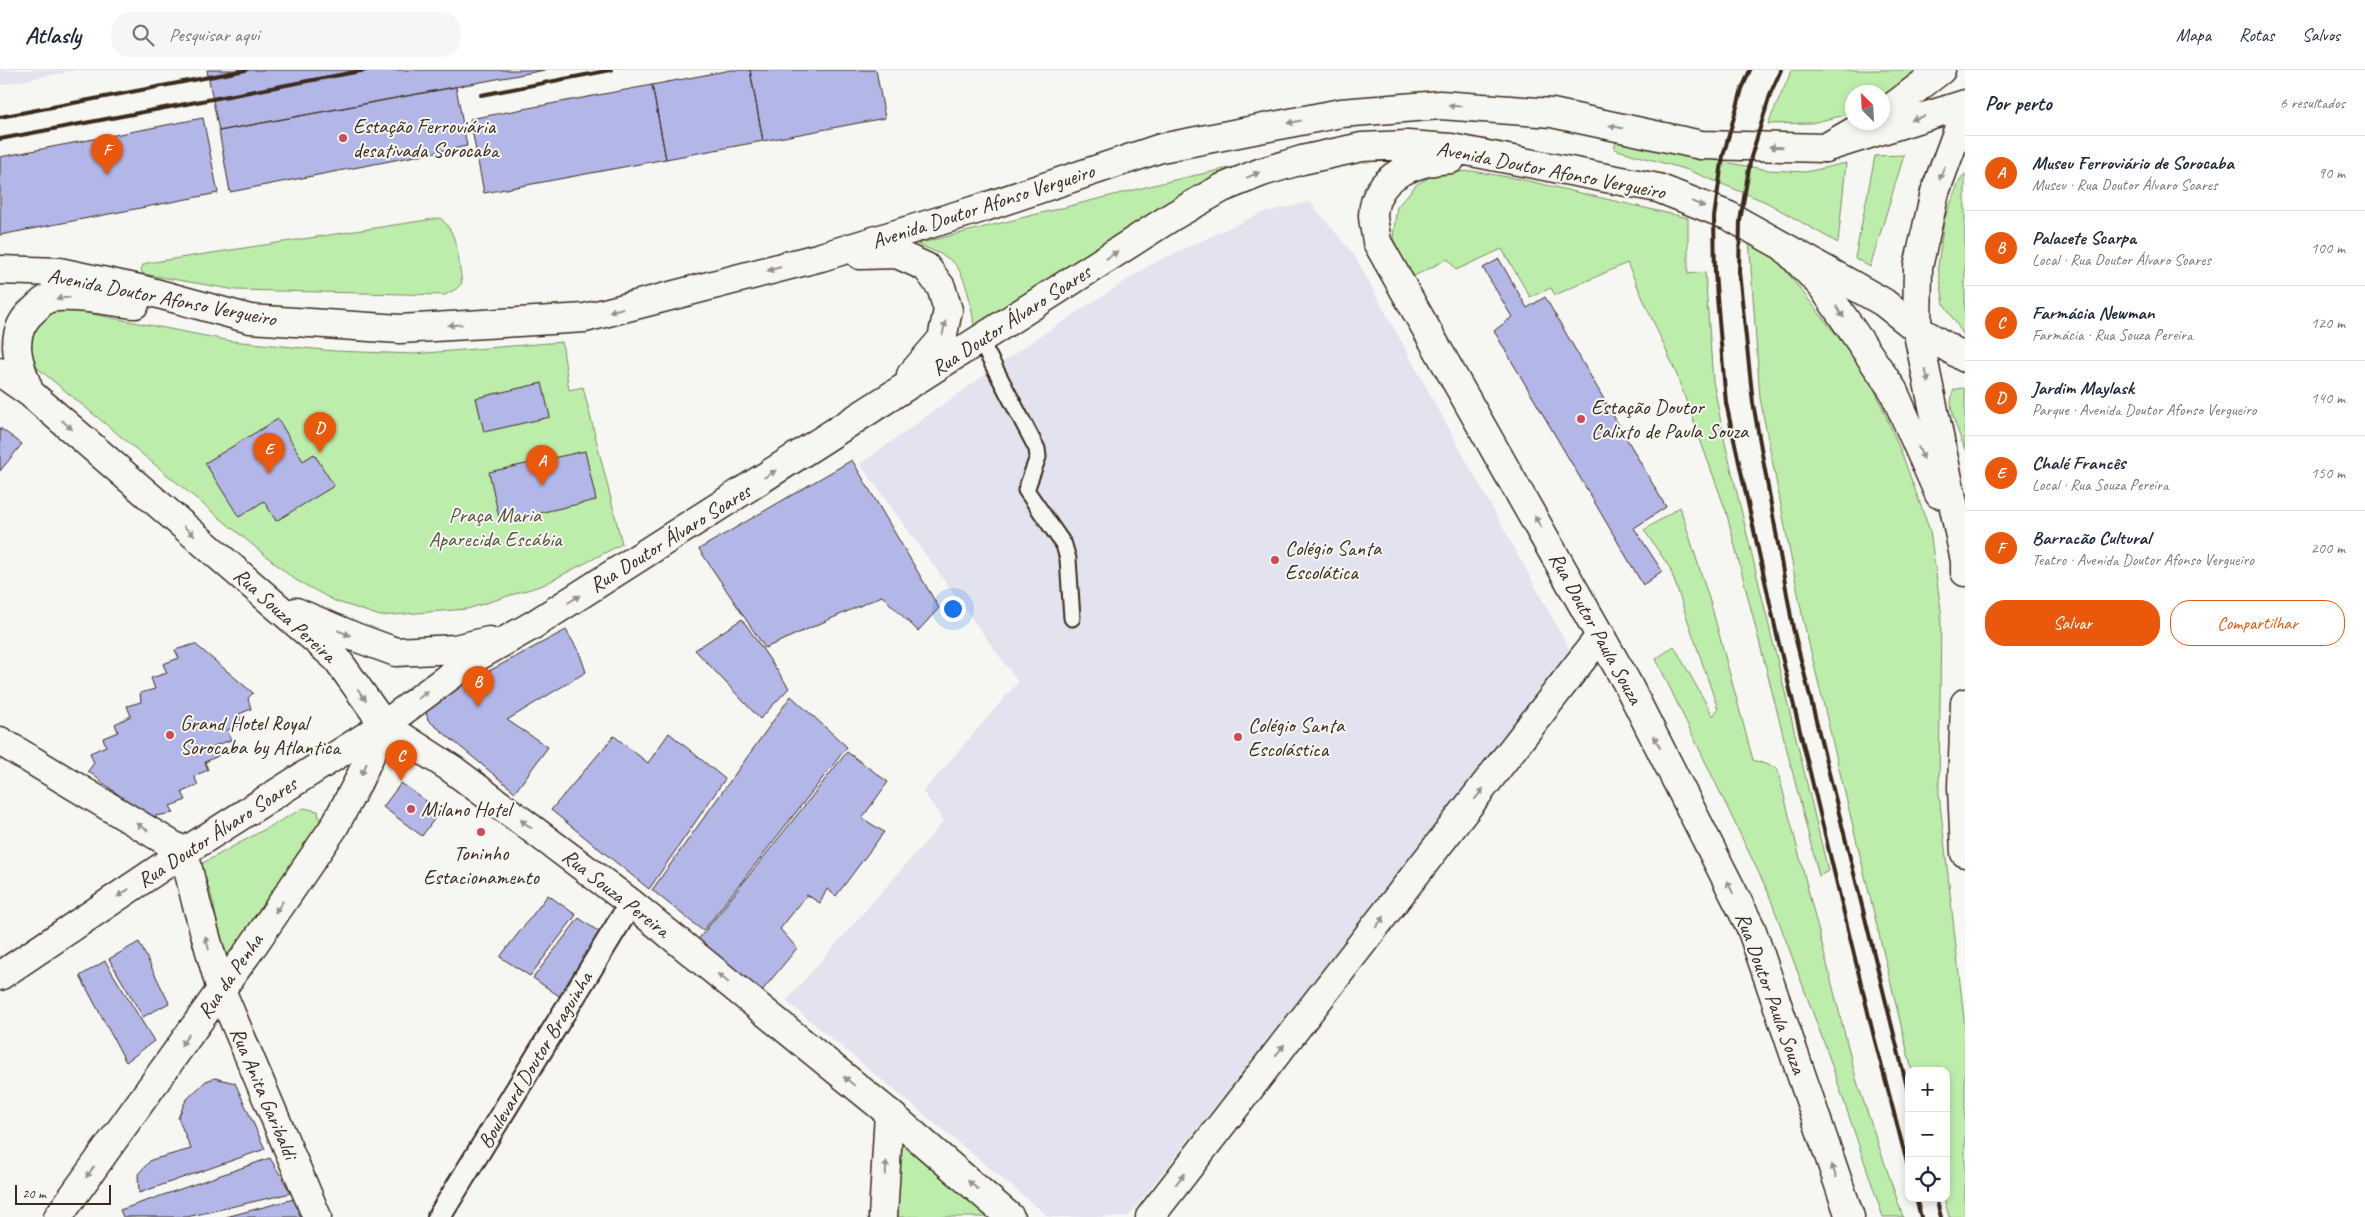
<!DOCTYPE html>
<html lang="pt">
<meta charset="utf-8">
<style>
:root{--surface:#fff;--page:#f6f6f7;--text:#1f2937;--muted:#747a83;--line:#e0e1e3;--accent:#ea580c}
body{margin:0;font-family:Caveat,sans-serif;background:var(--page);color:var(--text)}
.controls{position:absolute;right:15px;bottom:15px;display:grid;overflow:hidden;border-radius:10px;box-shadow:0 2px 8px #0003}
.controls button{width:45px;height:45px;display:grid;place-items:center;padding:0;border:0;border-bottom:1px solid var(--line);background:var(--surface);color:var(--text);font:25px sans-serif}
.compass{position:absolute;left:1845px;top:15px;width:45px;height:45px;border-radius:50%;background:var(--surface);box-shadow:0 2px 8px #0003;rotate:336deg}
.scale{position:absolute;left:15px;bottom:12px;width:96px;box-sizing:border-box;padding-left:5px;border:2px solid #3b2a1e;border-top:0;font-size:14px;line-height:18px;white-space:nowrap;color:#3b2a1e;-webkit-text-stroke:4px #f6f6f2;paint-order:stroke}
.you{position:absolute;left:952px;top:538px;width:18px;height:18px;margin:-12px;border:4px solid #fff;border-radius:50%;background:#1a73e8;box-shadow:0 0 0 8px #1a73e833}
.badge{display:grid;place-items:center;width:32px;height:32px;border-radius:50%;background:var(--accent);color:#fff;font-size:16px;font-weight:700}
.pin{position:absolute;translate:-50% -41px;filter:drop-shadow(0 1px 2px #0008)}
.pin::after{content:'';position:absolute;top:26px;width:18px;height:15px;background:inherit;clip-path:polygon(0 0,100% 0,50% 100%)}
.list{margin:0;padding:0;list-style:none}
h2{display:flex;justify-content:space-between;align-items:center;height:65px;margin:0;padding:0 20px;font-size:21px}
h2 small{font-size:16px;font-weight:400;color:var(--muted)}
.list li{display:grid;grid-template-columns:32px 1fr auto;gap:15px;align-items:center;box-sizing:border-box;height:75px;padding:0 20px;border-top:1px solid var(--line)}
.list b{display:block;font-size:19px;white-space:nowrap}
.list p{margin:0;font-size:16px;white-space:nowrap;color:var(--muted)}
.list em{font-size:16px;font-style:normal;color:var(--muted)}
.actions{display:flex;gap:10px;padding:15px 20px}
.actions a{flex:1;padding:11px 0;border:1px solid var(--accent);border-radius:20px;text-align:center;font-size:18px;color:var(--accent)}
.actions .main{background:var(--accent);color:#fff}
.icon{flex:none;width:28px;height:28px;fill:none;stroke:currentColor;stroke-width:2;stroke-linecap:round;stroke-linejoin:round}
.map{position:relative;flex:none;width:1965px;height:1147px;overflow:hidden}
header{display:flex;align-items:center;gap:30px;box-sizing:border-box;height:70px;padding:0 25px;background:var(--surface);border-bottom:1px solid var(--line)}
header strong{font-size:24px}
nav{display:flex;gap:28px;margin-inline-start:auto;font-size:18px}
.search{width:350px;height:45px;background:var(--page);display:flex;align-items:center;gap:12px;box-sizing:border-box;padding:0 18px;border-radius:20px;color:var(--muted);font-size:19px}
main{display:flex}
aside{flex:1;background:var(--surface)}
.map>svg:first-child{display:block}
.built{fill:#e2e3ef}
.green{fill:#bdedab;stroke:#7c8c64}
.building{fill:#b3b7e8;stroke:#3b2a1e}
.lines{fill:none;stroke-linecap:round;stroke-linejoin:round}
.service-casing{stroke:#3b2a1e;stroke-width:19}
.pedestrian-casing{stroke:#3b2a1e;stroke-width:26}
.minor-casing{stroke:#3b2a1e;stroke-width:31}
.primary-casing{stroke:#3b2a1e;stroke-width:31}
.trunk-casing{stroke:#3b2a1e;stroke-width:31}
.service{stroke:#f6f6f2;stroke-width:15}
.pedestrian{stroke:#f6f6f2;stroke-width:22}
.minor{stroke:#f6f6f2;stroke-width:28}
.primary{stroke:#f6f6f2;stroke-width:28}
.trunk{stroke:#f6f6f2;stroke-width:28}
.rail{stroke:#3b2a1e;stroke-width:4}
.oneway{fill:#989088}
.poi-dot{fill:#d1495b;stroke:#f6f6f2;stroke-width:2}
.labels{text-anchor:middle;stroke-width:4;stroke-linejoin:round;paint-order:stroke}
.poi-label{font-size:21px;fill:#3b2a1e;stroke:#f6f6f2;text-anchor:start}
.street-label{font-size:21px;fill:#3b2a1e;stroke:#f6f6f2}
.park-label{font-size:21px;fill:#55513a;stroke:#f6f6f2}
</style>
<header>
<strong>Atlasly</strong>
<div class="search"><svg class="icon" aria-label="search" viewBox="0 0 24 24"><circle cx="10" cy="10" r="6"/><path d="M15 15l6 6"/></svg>Pesquisar aqui</div>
<nav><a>Mapa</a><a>Rotas</a><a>Salvos</a></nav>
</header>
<main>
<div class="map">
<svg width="1965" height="1147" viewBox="0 0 1965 1147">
<rect width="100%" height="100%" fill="#f6f6f2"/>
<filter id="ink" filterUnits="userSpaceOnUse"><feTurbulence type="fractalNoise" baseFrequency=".02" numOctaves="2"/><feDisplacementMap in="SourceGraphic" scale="10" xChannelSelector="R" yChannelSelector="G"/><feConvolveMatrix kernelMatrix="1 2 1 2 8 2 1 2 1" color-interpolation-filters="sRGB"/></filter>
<g filter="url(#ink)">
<path class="built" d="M 0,0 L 77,0 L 0,15 Z
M 1310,132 L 1354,185 L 1571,582 L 1128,1147 L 1049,1147 L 786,931 L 944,751 L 923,722 L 1018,612 L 860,394 L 1034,270 L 1152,194 L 1261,143 Z"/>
<path class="green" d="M 1792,0 L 1924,0 L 1883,25 L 1882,22 L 1852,22 L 1852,42 L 1850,44 L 1811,53 L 1768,54 Z
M 1616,72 L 1768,100 L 1806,102 L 1846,93 L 1838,173 L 1766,132 L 1688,100 L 1614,79 Z
M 1303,82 L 974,258 C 973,241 966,204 953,192 C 944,184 928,179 917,174 L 1174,110 Z
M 1904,85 L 1870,197 L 1855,188 L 1875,86 Z
M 1472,101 L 1520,109 L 1688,148 L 1688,204 L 1705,202 L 1713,311 L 1725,373 L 1828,801 L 1819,806 L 1726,441 L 1675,300 L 1627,193 L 1555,225 L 1551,218 L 1530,227 L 1502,179 L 1456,200 L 1448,189 L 1410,208 L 1393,168 L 1397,137 L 1417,114 L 1438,103 Z
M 1965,104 L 1965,267 L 1944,234 L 1938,197 L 1944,150 L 1959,112 Z
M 440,148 C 459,163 458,190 462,213 L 456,219 L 445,225 L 236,220 L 143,204 L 141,200 L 143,195 L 147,193 Z
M 1749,168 L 1757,169 L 1778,191 L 1869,306 L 1902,384 L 1930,461 L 1941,540 L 1939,724 L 1965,958 L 1965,1147 L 1949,1147 L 1944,1128 L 1946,1128 L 1946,1001 L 1912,1001 L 1803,549 L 1760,328 Z
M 67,239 L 231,271 L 335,281 L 413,284 L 562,272 L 569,320 L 583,317 L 622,474 L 543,515 L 467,539 L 380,546 L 335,531 L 294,509 L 35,296 C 27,278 30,257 47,245 C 52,241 61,241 67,239 Z
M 1961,318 L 1965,319 L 1965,380 C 1960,364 1945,337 1954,320 Z
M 1680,437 L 1712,538 L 1753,690 L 1777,698 L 1857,1012 L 1903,1147 L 1883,1147 L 1826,978 L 1768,822 L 1656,589 L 1674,576 L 1713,646 L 1718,639 L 1670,498 L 1644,460 Z
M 304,738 L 318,741 L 320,753 L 250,862 L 224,891 L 213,831 L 201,794 Z
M 901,1070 L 990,1147 L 896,1147 Z"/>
<path class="building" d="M 207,0 L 545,0 L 219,61 Z
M 731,0 L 750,0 L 763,71 L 666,89 L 652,15 Z
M 750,0 L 876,0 L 885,48 L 763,71 Z
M 652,15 L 666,89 L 484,123 L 470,49 Z
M 456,17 L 467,76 L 230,122 L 219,61 Z
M 203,48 L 218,123 L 0,165 L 0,87 Z
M 1499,189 L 1527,238 L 1545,227 L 1666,437 L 1634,458 L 1662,501 L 1643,515 L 1494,261 L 1512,247 L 1483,198 Z
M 542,313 L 550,347 L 484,362 L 476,328 Z
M 278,349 L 303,391 L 314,384 L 334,416 L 276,451 L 264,431 L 239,447 L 205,393 Z
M 0,358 L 22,374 L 0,401 Z
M 585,381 L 596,430 L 500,452 L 489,402 Z
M 852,390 L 939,538 L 918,561 L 882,526 L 765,578 L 699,479 Z
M 742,549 L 789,618 L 760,649 L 695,580 Z
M 566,560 L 579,582 L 586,602 L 507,650 L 548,677 L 515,722 L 428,650 L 426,642 L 431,632 Z
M 195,574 L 253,623 L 248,628 L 251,639 L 239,644 L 243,654 L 227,660 L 231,670 L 214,676 L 218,686 L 205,692 L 208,700 L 194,706 L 198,715 L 182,722 L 186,730 L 170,736 L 174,743 L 155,746 L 152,751 L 88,701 L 94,693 L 90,683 L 106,676 L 103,668 L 118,662 L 115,654 L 131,646 L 127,636 L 141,632 L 140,623 L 155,619 L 151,608 L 167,603 L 163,594 L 179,588 L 175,580 Z
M 791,626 L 847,677 L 703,861 L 652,820 Z
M 669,663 L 725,709 L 649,819 L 551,740 L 614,666 L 648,693 Z
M 847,682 L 888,712 L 862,748 L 884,762 L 836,826 L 827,819 L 820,833 L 807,825 L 780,859 L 797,878 L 761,922 L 697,871 Z
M 401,713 L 440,741 L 422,766 L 383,737 Z
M 548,825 L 576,845 L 530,906 L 500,887 Z
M 579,848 L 605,866 L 562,928 L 533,908 Z
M 139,872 L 169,933 L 143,947 L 109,889 Z
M 105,891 L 154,971 L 126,992 L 80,906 Z
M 215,1008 L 235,1013 L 265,1079 L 139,1123 L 138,1104 L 151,1090 L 191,1079 L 178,1048 L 186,1030 L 206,1011 Z
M 270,1088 L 291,1123 L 187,1147 L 123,1147 L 120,1140 Z
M 294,1129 L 302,1147 L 226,1147 Z"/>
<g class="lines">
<defs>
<path id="service" d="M 980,270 L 1037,379 L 1038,387 L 1026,420 L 1064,475 L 1068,489 L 1072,548"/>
<path id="pedestrian" d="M 439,1147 L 631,833"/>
<path id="minor" d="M 0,671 L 184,782 L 196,832 L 221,920 L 317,1147
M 58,1147 L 254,874 L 334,757 L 357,714 L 384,655
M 883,1147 L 889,1043
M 1150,1147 L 1601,565"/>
<path id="primary" d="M 1451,89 C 1417,91 1375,104 1373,145 C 1373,153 1376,163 1377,172 L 1627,613 L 1751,858 L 1850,1147
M 860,185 L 897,184 L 926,197 L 941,217 L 948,240 L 942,269 L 911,305
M 0,200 L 59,202 L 144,220 L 250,249 L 400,259 L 585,248 L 821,187 L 982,138 L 1161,78 L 1341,43 L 1440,35 L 1552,43 L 1701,75 L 1825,78 L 1965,34
M 0,302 L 30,323 L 318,572 L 337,589 L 384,655 L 452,699 L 631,833 L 889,1043 L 1010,1147
M 30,323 C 18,293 6,262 35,239 C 38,236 43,231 47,229 C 67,222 113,232 135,234
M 296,542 L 355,567 L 396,582 L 455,579 L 489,571
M 0,906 L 184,782 L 384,655 L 473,589 L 533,555 L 1173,146 L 1222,118 L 1262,102 L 1302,90 L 1362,77 L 1407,75 L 1451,78 L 1658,118 L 1729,146 L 1883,232 L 1917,259"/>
<path id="trunk" d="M 1965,41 L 1935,122 L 1918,197 L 1917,259 L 1965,491 L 1965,502
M 1882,45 L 1941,0
M 1825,78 L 1870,52
M 1786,179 L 1822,216 L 1893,320 L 1939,424
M 1917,259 L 1965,288
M 1965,633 L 1962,717 L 1965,783"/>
</defs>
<use href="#service" class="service-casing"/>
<use href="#pedestrian" class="pedestrian-casing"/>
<use href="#minor" class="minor-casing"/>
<use href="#primary" class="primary-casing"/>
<use href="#trunk" class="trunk-casing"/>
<use href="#service" class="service"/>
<use href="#pedestrian" class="pedestrian"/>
<use href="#minor" class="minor"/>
<use href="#primary" class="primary"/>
<use href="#trunk" class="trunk"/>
<path class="rail" d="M 1750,0 L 1742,19 L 1723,86 L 1714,147 L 1715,203 L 1726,333 L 1778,570 L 1874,967 L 1909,1100
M 1781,0 L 1771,22 L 1751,87 L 1740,151 L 1739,202 L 1753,333 L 1793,558 L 1909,1025
M 481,25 L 611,0
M 0,47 L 246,0
M 0,69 L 366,0
M 1916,1128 L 1921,1147
M 1936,1128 L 1941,1147"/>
</g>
<defs><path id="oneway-solid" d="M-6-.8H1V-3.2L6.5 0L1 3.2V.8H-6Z" transform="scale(1.25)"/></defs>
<g class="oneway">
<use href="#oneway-solid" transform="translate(1455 36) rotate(-177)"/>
<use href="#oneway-solid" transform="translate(1918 48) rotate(162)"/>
<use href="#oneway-solid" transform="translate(1294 52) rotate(169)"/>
<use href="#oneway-solid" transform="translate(1616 57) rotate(-168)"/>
<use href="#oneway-solid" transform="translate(1776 77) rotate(-179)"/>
<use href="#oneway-solid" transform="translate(1942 103) rotate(110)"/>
<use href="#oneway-solid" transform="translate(1253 105) rotate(-23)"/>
<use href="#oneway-solid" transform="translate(1698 134) rotate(22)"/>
<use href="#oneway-solid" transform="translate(1112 185) rotate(-33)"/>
<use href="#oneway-solid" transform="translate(774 199) rotate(165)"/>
<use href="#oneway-solid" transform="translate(63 228) rotate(174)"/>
<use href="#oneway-solid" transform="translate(616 240) rotate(165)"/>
<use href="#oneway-solid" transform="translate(1840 242) rotate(56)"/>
<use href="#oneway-solid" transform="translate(455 255) rotate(177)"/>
<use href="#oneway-solid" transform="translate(944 258) rotate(-78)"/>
<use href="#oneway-solid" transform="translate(1927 306) rotate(78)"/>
<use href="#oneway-solid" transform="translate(67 355) rotate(41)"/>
<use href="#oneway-solid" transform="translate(1921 383) rotate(65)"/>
<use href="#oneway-solid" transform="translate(770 404) rotate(-32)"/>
<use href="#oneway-solid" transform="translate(1538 452) rotate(-119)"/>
<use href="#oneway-solid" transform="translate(189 461) rotate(41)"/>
<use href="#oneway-solid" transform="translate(574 529) rotate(-32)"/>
<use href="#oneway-solid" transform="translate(344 563) rotate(23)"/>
<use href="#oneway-solid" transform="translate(362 625) rotate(53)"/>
<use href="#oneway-solid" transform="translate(423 625) rotate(-37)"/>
<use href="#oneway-solid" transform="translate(1657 672) rotate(-117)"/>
<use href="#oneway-solid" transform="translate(364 699) rotate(115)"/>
<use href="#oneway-solid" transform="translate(1479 724) rotate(-52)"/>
<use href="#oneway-solid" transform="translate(526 754) rotate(-143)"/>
<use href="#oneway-solid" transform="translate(142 757) rotate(-149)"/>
<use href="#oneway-solid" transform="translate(1730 817) rotate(-116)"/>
<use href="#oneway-solid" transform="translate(123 823) rotate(146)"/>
<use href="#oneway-solid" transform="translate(279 837) rotate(124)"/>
<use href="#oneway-solid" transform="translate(1380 852) rotate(-52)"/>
<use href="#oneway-solid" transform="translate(207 873) rotate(-106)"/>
<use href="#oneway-solid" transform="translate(723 908) rotate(-141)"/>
<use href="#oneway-solid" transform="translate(185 970) rotate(126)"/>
<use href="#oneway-solid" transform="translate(1280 980) rotate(-52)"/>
<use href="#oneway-solid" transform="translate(849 1011) rotate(-141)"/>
<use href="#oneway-solid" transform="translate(886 1098) rotate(-87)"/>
<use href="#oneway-solid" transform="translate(1834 1101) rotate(-109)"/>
<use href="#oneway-solid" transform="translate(90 1102) rotate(126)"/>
<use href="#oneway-solid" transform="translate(1180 1109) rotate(-52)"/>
<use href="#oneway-solid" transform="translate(973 1115) rotate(-139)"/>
</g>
</g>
<g class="poi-dot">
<circle cx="343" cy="68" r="5"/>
<circle cx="1581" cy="349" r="5"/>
<circle cx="1275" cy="490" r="5"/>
<circle cx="170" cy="665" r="5"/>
<circle cx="1238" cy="667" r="5"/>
<circle cx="411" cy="739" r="5"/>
<circle cx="481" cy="762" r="5"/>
</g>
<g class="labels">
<g class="poi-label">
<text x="353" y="63">Estação Ferroviária<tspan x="353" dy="24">desativada Sorocaba</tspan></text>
<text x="1591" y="344">Estação Doutor<tspan x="1591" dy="24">Calixto de Paula Souza</tspan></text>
<text x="1285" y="485">Colégio Santa<tspan x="1285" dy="24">Escolática</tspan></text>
<text x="180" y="660">Grand Hotel Royal<tspan x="180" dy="24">Sorocaba by Atlantica</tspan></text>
<text x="1248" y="662">Colégio Santa<tspan x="1248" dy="24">Escolástica</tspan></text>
<text x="421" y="746">Milano Hotel</text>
<text x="481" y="790" text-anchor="middle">Toninho<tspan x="481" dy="24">Estacionamento</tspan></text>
</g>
<g class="street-label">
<text transform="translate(1551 100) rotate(11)" y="7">Avenida Doutor Afonso Vergueiro</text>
<text transform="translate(983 136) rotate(-18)" y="7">Avenida Doutor Afonso Vergueiro</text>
<text transform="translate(162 227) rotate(11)" y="7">Avenida Doutor Afonso Vergueiro</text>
<text transform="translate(1011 250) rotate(-33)" y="7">Rua Doutor Álvaro Soares</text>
<text transform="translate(670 468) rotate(-32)" y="7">Rua Doutor Álvaro Soares</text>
<text transform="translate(285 545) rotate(42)" y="7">Rua Souza Pereira</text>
<text transform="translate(1596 558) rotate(61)" y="7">Rua Doutor Paula Souza</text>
<text transform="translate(217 762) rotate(-33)" y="7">Rua Doutor Álvaro Soares</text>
<text transform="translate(616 823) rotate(38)" y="7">Rua Souza Pereira</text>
<text transform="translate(230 906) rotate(-55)" y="7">Rua da Penha</text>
<text transform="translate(1771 923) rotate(70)" y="7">Rua Doutor Paula Souza</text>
<text transform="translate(535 990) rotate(-59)" y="7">Boulevard Doutor Braguinha</text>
<text transform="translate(264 1023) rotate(67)" y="7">Rua Anita Garibaldi</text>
</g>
<g class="park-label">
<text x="495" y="452">Praça Maria<tspan x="495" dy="24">Aparecida Escábia</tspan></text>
</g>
</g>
</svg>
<div class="controls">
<button>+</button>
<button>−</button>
<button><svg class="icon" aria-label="locate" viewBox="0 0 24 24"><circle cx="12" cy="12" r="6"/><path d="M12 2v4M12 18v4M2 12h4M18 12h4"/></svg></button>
</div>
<svg class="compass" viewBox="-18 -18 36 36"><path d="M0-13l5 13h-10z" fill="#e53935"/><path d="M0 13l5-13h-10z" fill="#747a83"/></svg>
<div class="scale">20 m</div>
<div class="you"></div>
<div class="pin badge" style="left:542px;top:416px">A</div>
<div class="pin badge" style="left:478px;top:637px">B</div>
<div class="pin badge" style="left:401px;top:711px">C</div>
<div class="pin badge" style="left:320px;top:383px">D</div>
<div class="pin badge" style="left:269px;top:404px">E</div>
<div class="pin badge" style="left:107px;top:105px">F</div>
</div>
<aside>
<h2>Por perto<small>6 resultados</small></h2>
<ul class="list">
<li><span class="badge">A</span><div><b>Museu Ferroviário de Sorocaba</b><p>Museu · Rua Doutor Álvaro Soares</p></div><em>90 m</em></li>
<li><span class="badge">B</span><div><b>Palacete Scarpa</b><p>Local · Rua Doutor Álvaro Soares</p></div><em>100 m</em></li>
<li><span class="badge">C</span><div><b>Farmácia Newman</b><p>Farmácia · Rua Souza Pereira</p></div><em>120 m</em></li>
<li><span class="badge">D</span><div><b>Jardim Maylask</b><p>Parque · Avenida Doutor Afonso Vergueiro</p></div><em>140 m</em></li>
<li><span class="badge">E</span><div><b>Chalé Francês</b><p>Local · Rua Souza Pereira</p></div><em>150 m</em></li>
<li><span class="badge">F</span><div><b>Barracão Cultural</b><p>Teatro · Avenida Doutor Afonso Vergueiro</p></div><em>200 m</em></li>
</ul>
<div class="actions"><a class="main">Salvar</a><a>Compartilhar</a></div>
</aside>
</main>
